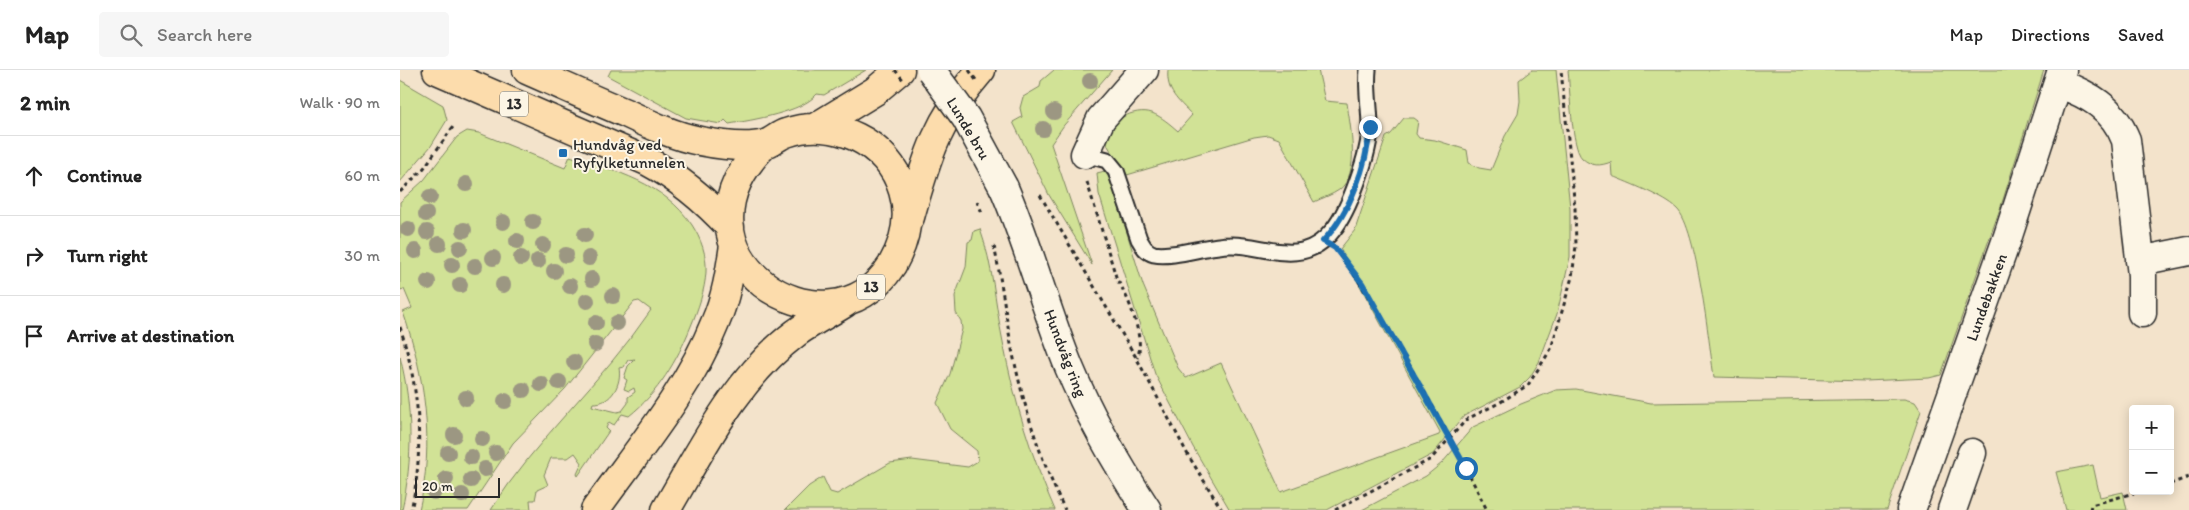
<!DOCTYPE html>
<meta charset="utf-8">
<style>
:root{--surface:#fff;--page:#f6f6f6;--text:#222;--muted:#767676;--line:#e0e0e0}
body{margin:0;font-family:Itim,sans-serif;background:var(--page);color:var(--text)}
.controls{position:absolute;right:15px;bottom:15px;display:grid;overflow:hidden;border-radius:5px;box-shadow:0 2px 12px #0003}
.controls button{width:45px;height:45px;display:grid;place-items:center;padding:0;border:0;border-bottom:1px solid var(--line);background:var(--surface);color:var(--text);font:25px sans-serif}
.scale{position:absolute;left:15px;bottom:12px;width:85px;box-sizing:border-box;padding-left:5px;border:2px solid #2b2b2b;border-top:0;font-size:14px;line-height:18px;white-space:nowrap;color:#2b2b2b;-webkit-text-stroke:4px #fcf5e5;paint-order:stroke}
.stop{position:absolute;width:15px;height:15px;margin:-11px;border:4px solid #1f6fb2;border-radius:50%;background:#fff}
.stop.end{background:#1f6fb2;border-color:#fff;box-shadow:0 1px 5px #0008}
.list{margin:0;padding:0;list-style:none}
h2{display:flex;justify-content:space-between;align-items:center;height:65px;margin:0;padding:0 20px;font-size:21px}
h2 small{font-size:16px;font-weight:400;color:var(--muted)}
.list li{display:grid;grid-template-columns:32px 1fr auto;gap:15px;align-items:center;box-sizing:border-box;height:80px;padding:0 20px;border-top:1px solid var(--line)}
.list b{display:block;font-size:19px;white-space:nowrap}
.list em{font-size:16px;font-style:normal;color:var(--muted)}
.icon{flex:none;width:28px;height:28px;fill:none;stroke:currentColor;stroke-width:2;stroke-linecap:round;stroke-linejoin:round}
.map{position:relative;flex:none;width:1789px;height:440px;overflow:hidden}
header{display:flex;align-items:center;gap:30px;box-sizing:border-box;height:70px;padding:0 25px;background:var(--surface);border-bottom:1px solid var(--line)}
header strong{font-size:24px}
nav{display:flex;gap:28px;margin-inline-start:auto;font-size:18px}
.search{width:350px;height:45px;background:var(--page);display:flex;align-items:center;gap:12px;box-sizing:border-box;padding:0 18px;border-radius:5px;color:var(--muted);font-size:19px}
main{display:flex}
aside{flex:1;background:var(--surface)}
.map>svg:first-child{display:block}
.green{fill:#d1e296;stroke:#7e8660;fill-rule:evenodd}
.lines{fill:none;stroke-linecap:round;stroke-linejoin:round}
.service-casing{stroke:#2b2b2b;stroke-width:19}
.minor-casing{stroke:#2b2b2b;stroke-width:31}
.secondary-casing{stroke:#2b2b2b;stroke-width:31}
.trunk-casing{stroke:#2b2b2b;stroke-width:31}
.path{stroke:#2b2b2b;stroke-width:3;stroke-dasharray:4 4;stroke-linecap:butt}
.service{stroke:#fcf5e5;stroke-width:15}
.minor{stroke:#fcf5e5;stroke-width:28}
.secondary{stroke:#fcf5e5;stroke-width:28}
.trunk{stroke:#fcdcac;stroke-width:28}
.secondary-bridge-casing{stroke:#2b2b2b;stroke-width:31;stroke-linecap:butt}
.path-bridge{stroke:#2b2b2b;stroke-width:3;stroke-dasharray:4 4;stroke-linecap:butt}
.secondary-bridge{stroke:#fcf5e5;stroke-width:28}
.tree{fill:#9c9782}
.route{stroke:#1f6fb2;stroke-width:6}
.poi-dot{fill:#1f6fb2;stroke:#fcf5e5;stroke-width:2}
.labels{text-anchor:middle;stroke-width:4;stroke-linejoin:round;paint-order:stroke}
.shield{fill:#fcf5e5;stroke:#6a6863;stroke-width:1}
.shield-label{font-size:15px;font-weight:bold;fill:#2b2b2b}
.street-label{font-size:16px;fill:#2b2b2b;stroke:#fcf5e5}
.poi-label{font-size:16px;fill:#2b2b2b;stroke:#fcf5e5;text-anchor:start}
</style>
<header>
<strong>Map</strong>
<div class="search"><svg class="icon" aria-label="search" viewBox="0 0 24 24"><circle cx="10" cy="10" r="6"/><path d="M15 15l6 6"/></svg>Search here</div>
<nav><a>Map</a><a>Directions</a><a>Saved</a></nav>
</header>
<main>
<aside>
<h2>2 min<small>Walk · 90 m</small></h2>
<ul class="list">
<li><svg class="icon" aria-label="ahead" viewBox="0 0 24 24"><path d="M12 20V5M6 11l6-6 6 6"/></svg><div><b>Continue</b></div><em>60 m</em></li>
<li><svg class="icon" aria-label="right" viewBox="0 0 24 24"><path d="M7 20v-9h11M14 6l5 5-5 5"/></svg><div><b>Turn right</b></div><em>30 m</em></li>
<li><svg class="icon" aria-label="arrive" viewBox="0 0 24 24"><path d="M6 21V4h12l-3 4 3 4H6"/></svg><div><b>Arrive at destination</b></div></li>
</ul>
</aside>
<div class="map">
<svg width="1789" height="440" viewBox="0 0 1789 440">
<rect width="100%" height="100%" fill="#f3e3cb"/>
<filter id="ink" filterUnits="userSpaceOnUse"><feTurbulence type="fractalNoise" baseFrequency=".02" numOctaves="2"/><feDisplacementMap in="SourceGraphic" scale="10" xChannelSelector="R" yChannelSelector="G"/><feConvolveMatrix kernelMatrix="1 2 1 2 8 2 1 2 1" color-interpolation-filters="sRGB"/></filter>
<g filter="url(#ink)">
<path class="green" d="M 211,0 L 466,0 L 424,25 L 417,24 C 402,42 353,50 329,54 L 325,50 L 321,54 L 286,48 L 208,6 Z
M 654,0 L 712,0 L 664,55 L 651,74 L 692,195 L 649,125 L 613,52 L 622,47 L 620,38 L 623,27 L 640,17 L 641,11 Z
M 768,0 L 918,0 L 925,31 L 947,33 C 950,56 961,104 939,120 C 932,125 922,128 914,132 L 879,69 L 868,65 L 854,67 L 727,105 C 723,93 708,80 707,73 C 704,51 735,37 752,43 C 762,47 770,54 778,61 L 792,45 C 778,30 766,22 768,0 Z
M 1132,0 L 1156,0 L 1170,138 L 1170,187 L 1157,244 L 1139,292 L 1130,307 L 1120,317 L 1064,346 L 1033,384 L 927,440 L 830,440 L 793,377 L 755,304 L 699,124 L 697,103 L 705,101 L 711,111 L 743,215 L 778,298 L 786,308 L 821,293 L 881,422 L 1039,365 L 1040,362 L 940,179 L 955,160 L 986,67 L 991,64 L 1004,48 L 1014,48 L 1018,51 L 1016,64 L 1019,68 L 1035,70 L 1067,80 L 1069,93 L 1079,98 L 1091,100 L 1105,66 L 1118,44 L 1120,31 L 1119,10 Z
M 1168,0 L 1644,0 L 1601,136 L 1541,305 L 1529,308 L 1466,311 L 1314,307 C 1309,274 1297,158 1277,139 C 1265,127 1229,113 1212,106 L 1211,92 C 1200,96 1192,97 1182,88 C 1171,77 1170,18 1168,0 Z
M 0,10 L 43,35 L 47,50 L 31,76 L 0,112 Z
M 67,61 L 79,63 L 165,98 L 170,86 C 216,101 264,113 292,155 C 301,169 307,185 306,202 C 305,220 298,239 291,256 C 277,291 258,323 229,346 L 222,344 L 214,355 L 209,352 L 206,358 L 209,361 L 178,406 L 177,404 L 182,393 L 175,383 L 168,388 L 151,388 L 144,405 L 148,415 L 137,420 L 135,430 L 130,430 L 131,440 L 91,440 C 137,367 203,311 251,240 L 239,231 L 234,232 L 165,319 L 113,373 L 68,440 L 19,440 C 35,373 25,306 3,242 L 12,238 L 4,219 L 0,220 L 0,132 L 24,110 L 57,67 ZM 235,289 L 228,296 L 224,308 L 227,310 L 224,319 L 229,321 L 234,318 L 235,322 L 228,327 L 228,333 L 222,341 L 217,342 L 192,336 L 193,333 C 212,334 222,313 219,298 L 224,297 L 228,290 Z
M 580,159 C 593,195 595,234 603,272 C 614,330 631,386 655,440 L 385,440 L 409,416 L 423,407 L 430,422 L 437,424 L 490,393 L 512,390 L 568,397 L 578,391 L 577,381 L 550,359 L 537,333 L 550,304 L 562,259 L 561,251 L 556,243 L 555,226 L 566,197 L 568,172 L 572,170 L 574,161 Z
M 0,287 C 13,338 13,389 2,440 L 0,440 Z
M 1176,319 L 1251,333 L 1504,329 L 1515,332 L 1521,341 L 1487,440 L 962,440 L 1026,406 L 1042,393 L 1073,357 L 1121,334 L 1156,320 Z
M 1693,395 L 1700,427 L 1723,422 L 1727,440 L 1666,440 L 1656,402 Z"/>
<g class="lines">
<defs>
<path id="service" d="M 685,84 L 707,90 L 716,101 L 739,169 C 743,176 746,182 754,184 C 774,188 807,175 830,175 C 853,174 879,186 902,181 C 915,178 925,170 933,160 C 949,141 970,82 970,57 C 970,38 966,20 968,0"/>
<path id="minor" d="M 1658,13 C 1689,25 1713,37 1726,70 L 1742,205 L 1742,243
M 685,84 L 701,49 L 744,0
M 1740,191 L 1789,181
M 1511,440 L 1607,169 L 1662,0
M 1552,440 L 1572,383"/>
<path id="secondary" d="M 604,118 C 629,176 645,238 669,297 C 690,348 717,394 747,440"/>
<path id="trunk" d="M 37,0 L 247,91 C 279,108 305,130 330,157
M 127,0 C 161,15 194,30 228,44 C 251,55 274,66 300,71 C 320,75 345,79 365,74 C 372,72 379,65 386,63 C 433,46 489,72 503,121 C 511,146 505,172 492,195 C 427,297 255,183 365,74
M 416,57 L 475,21 L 500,0
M 510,147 C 527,86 538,49 581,0
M 195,440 C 237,381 288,321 315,253 C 326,228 330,202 334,175
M 266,440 C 303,377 336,308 396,263 C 411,252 429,243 445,233"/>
</defs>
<use href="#service" class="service-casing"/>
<use href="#minor" class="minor-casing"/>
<use href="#secondary" class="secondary-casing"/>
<use href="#trunk" class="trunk-casing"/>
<path class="path" d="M 687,112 L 717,210 C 728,224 746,272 737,288
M 0,122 L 24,98 L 55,54
M 640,125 L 737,289 L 788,385 L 822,440
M 594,176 C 601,208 605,241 611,274 C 622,331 639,387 665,440
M 940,185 C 966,219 986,255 1007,292 C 1035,341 1062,389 1087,440
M 0,257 C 19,316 25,379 11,440
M 1770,414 L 1789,407
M 935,440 L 1031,389 L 1067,349 L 1099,333 L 1128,315 L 1151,279 L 1172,207 L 1176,176 L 1175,138 L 1161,0
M 1690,440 L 1691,435 L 1741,421"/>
<use href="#service" class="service"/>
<use href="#minor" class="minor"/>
<use href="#secondary" class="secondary"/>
<use href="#trunk" class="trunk"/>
<defs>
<path id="secondary-bridge" d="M 531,0 L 566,48 L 604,118"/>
</defs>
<use href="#secondary-bridge" class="secondary-bridge-casing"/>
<path class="path-bridge" d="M 495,0 L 504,11
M 569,0 L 578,13
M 577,131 L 583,145"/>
<use href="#secondary-bridge" class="secondary-bridge"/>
</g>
<g class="tree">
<circle cx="690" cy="11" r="8"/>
<circle cx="654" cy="42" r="8"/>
<circle cx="643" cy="59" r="8"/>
<circle cx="66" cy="114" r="8"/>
<circle cx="30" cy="127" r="8"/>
<circle cx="26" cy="144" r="8"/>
<circle cx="103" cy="152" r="8"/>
<circle cx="133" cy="152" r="8"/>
<circle cx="8" cy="159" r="8"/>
<circle cx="64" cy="160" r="8"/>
<circle cx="27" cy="162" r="8"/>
<circle cx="185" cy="165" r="8"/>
<circle cx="117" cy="171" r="8"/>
<circle cx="39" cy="174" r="8"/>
<circle cx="143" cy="175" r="8"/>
<circle cx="60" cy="178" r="8"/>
<circle cx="15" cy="181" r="8"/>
<circle cx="166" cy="185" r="8"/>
<circle cx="93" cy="188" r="8"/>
<circle cx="121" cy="188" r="8"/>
<circle cx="189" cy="188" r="8"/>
<circle cx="138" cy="191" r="8"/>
<circle cx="52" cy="195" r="8"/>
<circle cx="75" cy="196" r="8"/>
<circle cx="154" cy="201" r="8"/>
<circle cx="192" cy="209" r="8"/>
<circle cx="28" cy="212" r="8"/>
<circle cx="60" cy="215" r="8"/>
<circle cx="103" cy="215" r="8"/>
<circle cx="170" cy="216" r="8"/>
<circle cx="213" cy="226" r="8"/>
<circle cx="187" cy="231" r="8"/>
<circle cx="196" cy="253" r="8"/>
<circle cx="217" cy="253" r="8"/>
<circle cx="195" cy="274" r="8"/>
<circle cx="174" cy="292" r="8"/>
<circle cx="159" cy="312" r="8"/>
<circle cx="141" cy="314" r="8"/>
<circle cx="123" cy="320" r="8"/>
<circle cx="66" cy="328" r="8"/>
<circle cx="105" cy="331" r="8"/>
<circle cx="54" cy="365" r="8"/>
<circle cx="82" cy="369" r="8"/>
<circle cx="48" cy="383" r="8"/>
<circle cx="96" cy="383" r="8"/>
<circle cx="71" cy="387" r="8"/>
<circle cx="85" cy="399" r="8"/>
<circle cx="46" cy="409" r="8"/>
<circle cx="71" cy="410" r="8"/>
<circle cx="34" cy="422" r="8"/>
<circle cx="62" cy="425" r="8"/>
</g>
</g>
<g class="lines" filter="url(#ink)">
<path class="route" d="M 970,57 C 967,95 950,143 923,171 L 935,178 L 962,213 L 1066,398"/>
</g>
<rect class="poi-dot" x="158" y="78" width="10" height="10" rx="2.5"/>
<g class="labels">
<g class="shield">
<rect x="100" y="21.5" width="28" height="25" rx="4"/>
<rect x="457" y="204.5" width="28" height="25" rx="4"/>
</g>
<g class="shield-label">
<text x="114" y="39">13</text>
<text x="471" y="222">13</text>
</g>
<g class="street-label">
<text transform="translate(569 58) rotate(59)" y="6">Lunde bru</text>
<text transform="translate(1586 227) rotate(-70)" y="6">Lundebakken</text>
<text transform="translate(666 283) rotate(69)" y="6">Hundvåg ring</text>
</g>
<g class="poi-label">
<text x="173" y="80">Hundvåg ved<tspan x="173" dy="18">Ryfylketunnelen</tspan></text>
</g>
</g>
</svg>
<div class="controls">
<button>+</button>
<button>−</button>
</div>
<div class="scale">20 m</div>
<div class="stop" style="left:1066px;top:398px"></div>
<div class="stop end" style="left:970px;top:57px"></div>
</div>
</main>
